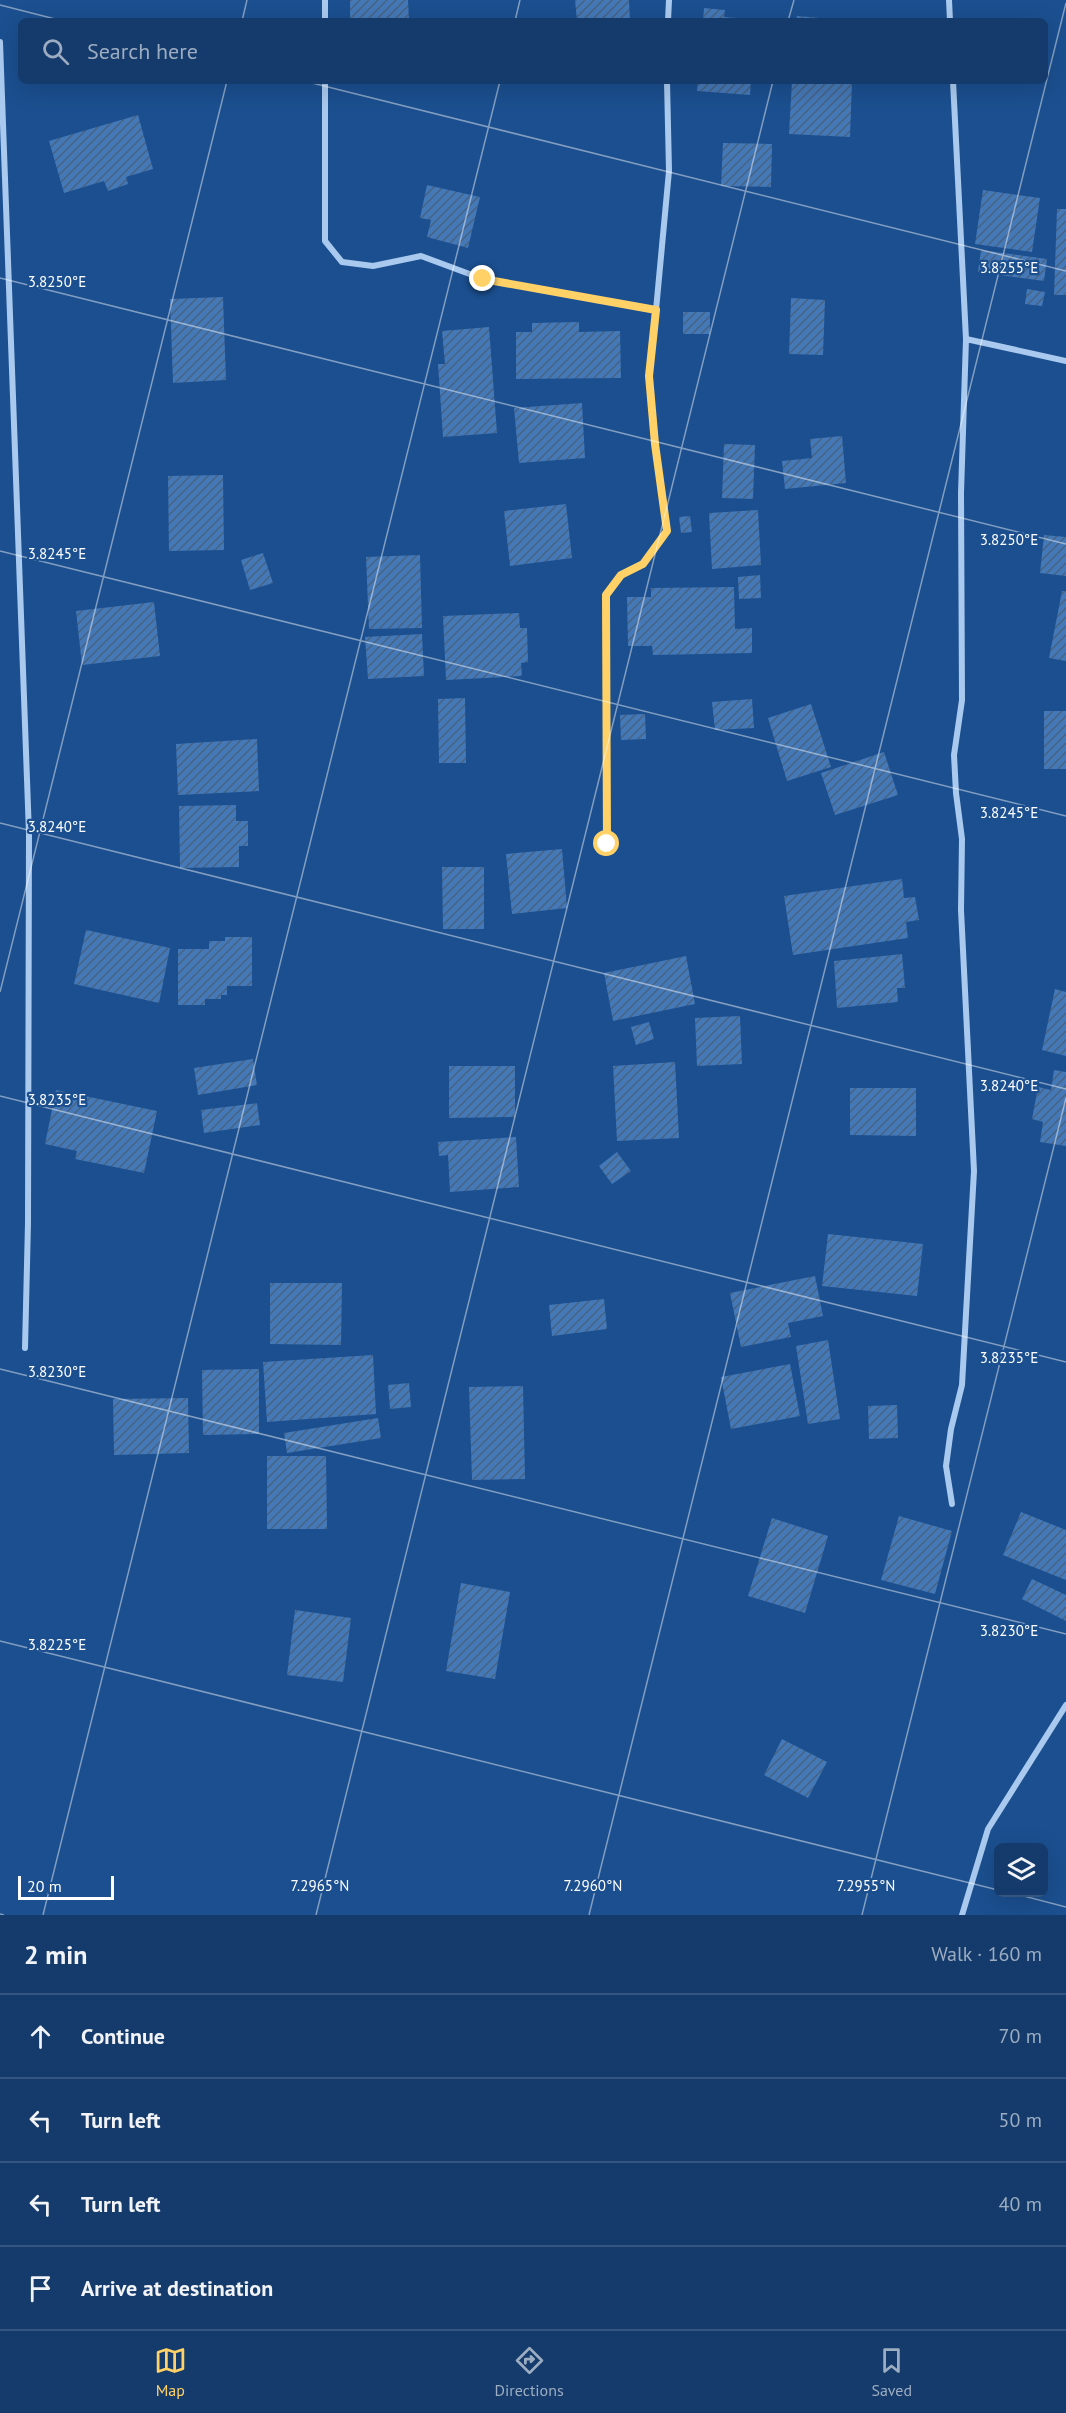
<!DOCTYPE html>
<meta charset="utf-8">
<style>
:root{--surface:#143b6b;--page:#1d4271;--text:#f1f3f6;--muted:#9dadc1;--line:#33557e;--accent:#ffd166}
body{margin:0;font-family:"PT Sans",sans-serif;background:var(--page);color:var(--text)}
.controls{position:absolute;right:18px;bottom:18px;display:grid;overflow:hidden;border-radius:9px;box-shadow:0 6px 24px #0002}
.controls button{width:54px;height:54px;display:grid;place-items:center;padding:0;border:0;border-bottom:2px solid var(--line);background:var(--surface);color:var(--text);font:30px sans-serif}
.scale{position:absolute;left:18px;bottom:15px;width:96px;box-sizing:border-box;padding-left:6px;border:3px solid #fff;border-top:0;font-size:16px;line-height:21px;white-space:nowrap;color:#fff;-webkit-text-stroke:4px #1b4f8f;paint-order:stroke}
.stop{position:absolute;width:18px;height:18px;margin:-14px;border:4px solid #ffd166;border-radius:50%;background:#fff}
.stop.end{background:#ffd166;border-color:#fff;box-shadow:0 2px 6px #0008}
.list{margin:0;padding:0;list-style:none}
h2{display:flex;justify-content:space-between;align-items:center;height:78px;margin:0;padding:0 24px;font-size:26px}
h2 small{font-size:20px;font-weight:400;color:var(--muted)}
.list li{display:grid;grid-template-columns:39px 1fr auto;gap:18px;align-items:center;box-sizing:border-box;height:84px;padding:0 24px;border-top:2px solid var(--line)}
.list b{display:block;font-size:22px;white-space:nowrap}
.list em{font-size:20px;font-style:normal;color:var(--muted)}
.icon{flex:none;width:33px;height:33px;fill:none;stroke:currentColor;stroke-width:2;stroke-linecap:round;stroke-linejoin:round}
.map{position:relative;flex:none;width:1066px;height:1915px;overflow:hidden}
.search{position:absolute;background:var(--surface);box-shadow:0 6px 24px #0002;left:18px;right:18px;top:18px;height:66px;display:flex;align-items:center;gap:15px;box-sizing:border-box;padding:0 21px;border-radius:9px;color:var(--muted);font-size:22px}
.sheet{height:414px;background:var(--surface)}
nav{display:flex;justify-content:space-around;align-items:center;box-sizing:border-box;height:84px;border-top:2px solid var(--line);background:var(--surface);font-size:16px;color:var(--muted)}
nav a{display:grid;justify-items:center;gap:3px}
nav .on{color:var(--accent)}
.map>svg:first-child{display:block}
.building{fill:url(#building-hatch)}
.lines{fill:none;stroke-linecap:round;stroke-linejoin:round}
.street{stroke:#a9c9ee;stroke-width:6}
.route{stroke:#ffd166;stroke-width:8}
.ticks{fill:none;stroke:#fff;stroke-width:1.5;stroke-opacity:0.45}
.ticks-label{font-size:15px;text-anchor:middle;fill:#fff;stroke:#1b4f8f;stroke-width:4.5;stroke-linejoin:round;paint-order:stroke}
</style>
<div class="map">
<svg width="1066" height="1915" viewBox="0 0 1066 1915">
<defs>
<pattern id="building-hatch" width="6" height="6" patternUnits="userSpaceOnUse" patternTransform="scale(1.5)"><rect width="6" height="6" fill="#4478b7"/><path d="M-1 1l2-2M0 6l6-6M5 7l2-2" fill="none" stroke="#486282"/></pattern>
</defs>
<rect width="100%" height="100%" fill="#1b4f8f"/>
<path class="building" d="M 350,0 L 408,0 L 409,21 L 350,21 Z
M 575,0 L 629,0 L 630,21 L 577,21 Z
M 704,8 L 725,10 L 724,17 L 749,19 L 749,21 L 703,21 Z
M 797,16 L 831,19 L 830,21 L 796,21 Z
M 698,81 L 751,81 L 750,95 L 697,91 Z
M 792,81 L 852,82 L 850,137 L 789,134 Z
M 138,115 L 153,169 L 126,177 L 128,184 L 108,191 L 104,181 L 64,193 L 49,141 Z
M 723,143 L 772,144 L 771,187 L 721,186 Z
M 427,185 L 480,197 L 468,248 L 427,237 L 431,220 L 420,218 Z
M 983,190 L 1040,198 L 1032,252 L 975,244 Z
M 1057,209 L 1066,209 L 1066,295 L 1054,295 Z
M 981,250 L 1047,259 L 1044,281 L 978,272 Z
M 1027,289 L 1045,292 L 1042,306 L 1025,304 Z
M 223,297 L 226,380 L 173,383 L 170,299 Z
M 791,298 L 825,300 L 823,355 L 789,354 Z
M 683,312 L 710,312 L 710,334 L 683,334 Z
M 579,322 L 579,332 L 620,331 L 621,378 L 516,379 L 516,332 L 532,332 L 532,323 Z
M 489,327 L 497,433 L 443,437 L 438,364 L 445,364 L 442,331 Z
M 582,403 L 585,458 L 519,463 L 514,408 Z
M 842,436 L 846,483 L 785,489 L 782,461 L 812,458 L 810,439 Z
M 724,444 L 755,445 L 753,499 L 722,498 Z
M 223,475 L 224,550 L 169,551 L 168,476 Z
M 566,504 L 572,558 L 510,566 L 504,511 Z
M 758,510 L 761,565 L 712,569 L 709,513 Z
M 690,516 L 692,532 L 681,533 L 679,517 Z
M 1044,535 L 1066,537 L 1066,576 L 1040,573 Z
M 263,553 L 273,583 L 250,590 L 241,560 Z
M 420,555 L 422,628 L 369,629 L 366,557 Z
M 760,575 L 761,598 L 739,599 L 738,577 Z
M 734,587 L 735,629 L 752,628 L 752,653 L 653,655 L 652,646 L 628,646 L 627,597 L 651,597 L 651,588 Z
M 1062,591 L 1066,591 L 1066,661 L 1049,658 Z
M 154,602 L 160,656 L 82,665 L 76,611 Z
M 519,613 L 520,628 L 527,628 L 528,662 L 521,663 L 522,676 L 446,680 L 443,616 Z
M 422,634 L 424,676 L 368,679 L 365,637 Z
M 465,698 L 466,763 L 439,763 L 438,699 Z
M 752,699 L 754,728 L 715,730 L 712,702 Z
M 811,704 L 831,767 L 787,781 L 768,718 Z
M 1044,711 L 1066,711 L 1066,769 L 1044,769 Z
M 645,714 L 646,739 L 621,740 L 620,715 Z
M 257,739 L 259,791 L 178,795 L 176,744 Z
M 884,752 L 898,795 L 835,815 L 821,773 Z
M 236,805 L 236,821 L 248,821 L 248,846 L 239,846 L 239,867 L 180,868 L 179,806 Z
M 562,849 L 567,908 L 512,914 L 506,854 Z
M 442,867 L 484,867 L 484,929 L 443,929 Z
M 902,879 L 904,898 L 915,897 L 919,920 L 906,922 L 908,938 L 793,955 L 784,896 Z
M 86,930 L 170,948 L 159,1003 L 74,984 Z
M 225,937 L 252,937 L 252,986 L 227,986 L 227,995 L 221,995 L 221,999 L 205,999 L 205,1005 L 178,1005 L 178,949 L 209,949 L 209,941 L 225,941 Z
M 902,954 L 905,988 L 897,988 L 898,1002 L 837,1008 L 834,961 Z
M 686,956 L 695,1004 L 613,1021 L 604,973 Z
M 1055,989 L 1066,992 L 1066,1056 L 1042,1050 Z
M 740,1016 L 742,1064 L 697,1066 L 695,1018 Z
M 649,1022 L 654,1039 L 636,1045 L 631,1027 Z
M 253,1059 L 257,1085 L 198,1095 L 194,1068 Z
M 675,1062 L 679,1138 L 617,1141 L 613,1066 Z
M 449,1066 L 515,1066 L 515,1117 L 449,1118 Z
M 1054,1070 L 1066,1072 L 1066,1146 L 1040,1142 L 1043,1122 L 1032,1119 L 1038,1087 L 1051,1090 Z
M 850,1088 L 916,1088 L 916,1136 L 850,1135 Z
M 56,1090 L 157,1111 L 144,1173 L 75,1159 L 77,1151 L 45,1144 Z
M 257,1103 L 260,1125 L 204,1133 L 201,1110 Z
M 516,1137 L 519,1187 L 450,1192 L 448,1155 L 439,1156 L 438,1142 Z
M 617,1152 L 631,1171 L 612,1184 L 599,1166 Z
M 828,1234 L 923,1244 L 917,1296 L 822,1286 Z
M 815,1276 L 823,1316 L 788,1323 L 791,1337 L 741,1347 L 730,1293 Z
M 270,1283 L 342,1283 L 341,1345 L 270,1344 Z
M 604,1299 L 607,1329 L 552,1336 L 549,1305 Z
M 828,1340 L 840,1419 L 808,1424 L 796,1346 Z
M 373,1355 L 376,1414 L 267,1422 L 263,1362 Z
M 790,1364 L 800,1416 L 731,1429 L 721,1377 Z
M 259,1369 L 259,1434 L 203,1435 L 202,1370 Z
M 409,1383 L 411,1407 L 390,1409 L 388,1385 Z
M 523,1386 L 525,1479 L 472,1480 L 469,1387 Z
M 188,1398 L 189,1453 L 114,1455 L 113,1399 Z
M 897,1405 L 898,1438 L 869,1439 L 868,1406 Z
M 378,1418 L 381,1438 L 287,1453 L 284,1433 Z
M 267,1456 L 326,1456 L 327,1529 L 267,1529 Z
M 1021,1512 L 1066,1530 L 1066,1580 L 1003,1555 Z
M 899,1516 L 952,1531 L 935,1594 L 881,1580 Z
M 772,1518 L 828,1536 L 805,1613 L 748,1596 Z
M 1032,1579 L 1066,1595 L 1066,1621 L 1022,1599 Z
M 461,1583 L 510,1592 L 495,1679 L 446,1671 Z
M 295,1610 L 351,1618 L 343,1682 L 287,1675 Z
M 782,1739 L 827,1762 L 808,1798 L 764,1775 Z"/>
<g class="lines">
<path class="street" d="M 325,0 L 325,21
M 949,0 L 950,21
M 668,21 L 669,0
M 0,42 L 29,834 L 28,1223 L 25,1348
M 325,81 L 325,241 L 342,262 L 373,266 L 421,256 L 483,279 L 656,310 L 649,376 L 655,444 L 667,531 L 643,564 L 621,575 L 606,595 L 607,844
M 953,81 L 966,339 L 1066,361
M 656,310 L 669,171 L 667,81
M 952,1504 L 946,1466 L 951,1429 L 962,1385 L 974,1171 L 961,910 L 962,839 L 956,793 L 954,755 L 962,700 L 961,493 L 966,339
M 962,1915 L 988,1829 L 1066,1705"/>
</g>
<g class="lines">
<path class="route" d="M 483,279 L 656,310 L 649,376 L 655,444 L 667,531 L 643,564 L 621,575 L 606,595 L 607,844"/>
</g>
<path class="ticks" d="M 0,5 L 63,21M 242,21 L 247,0M 515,21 L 520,0M 788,21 L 794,0M 304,81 L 1066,271M 0,278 L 1066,544M 0,551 L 1066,816M 0,823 L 1066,1089M 0,992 L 227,81M 0,1096 L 1066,1362M 0,1369 L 1066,1634M 0,1641 L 998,1890M 1008,1892 L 1066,1907M 0,1914 L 4,1915M 43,1915 L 500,81M 316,1915 L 773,81M 589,1915 L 1066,3M 862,1915 L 1066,1098"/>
<g class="ticks-label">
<text x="1009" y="273">3.8255°E</text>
<text x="57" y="287">3.8250°E</text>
<text x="1009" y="545">3.8250°E</text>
<text x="57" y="559">3.8245°E</text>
<text x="1009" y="818">3.8245°E</text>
<text x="57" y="832">3.8240°E</text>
<text x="1009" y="1091">3.8240°E</text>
<text x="57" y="1105">3.8235°E</text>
<text x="1009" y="1363">3.8235°E</text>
<text x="57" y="1377">3.8230°E</text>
<text x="1009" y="1636">3.8230°E</text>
<text x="57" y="1650">3.8225°E</text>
<text x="320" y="1891">7.2965°N</text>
<text x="593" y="1891">7.2960°N</text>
<text x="866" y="1891">7.2955°N</text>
</g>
</svg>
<div class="controls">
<button><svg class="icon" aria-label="layers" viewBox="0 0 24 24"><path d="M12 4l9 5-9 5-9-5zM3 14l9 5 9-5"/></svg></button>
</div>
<div class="scale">20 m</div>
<div class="stop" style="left:607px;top:844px"></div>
<div class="stop end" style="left:483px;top:279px"></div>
<div class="search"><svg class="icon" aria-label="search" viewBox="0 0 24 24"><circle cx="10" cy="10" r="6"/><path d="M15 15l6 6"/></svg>Search here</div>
</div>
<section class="sheet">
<h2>2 min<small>Walk · 160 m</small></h2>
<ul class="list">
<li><svg class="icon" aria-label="ahead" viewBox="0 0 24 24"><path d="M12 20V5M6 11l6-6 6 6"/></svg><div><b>Continue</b></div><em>70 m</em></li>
<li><svg class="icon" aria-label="left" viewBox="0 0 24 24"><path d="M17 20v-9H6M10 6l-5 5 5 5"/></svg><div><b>Turn left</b></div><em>50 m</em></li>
<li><svg class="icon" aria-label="left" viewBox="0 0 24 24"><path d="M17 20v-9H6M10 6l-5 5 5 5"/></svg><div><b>Turn left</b></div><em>40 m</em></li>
<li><svg class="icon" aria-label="arrive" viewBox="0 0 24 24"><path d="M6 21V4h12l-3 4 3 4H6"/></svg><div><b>Arrive at destination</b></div></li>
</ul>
</section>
<nav>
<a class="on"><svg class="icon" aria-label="map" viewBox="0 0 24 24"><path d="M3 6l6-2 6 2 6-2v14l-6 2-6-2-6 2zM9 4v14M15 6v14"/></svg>Map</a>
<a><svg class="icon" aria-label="directions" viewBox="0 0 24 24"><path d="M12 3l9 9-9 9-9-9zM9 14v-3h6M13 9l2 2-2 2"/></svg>Directions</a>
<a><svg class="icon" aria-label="saved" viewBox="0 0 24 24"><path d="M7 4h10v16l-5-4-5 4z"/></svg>Saved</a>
</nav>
